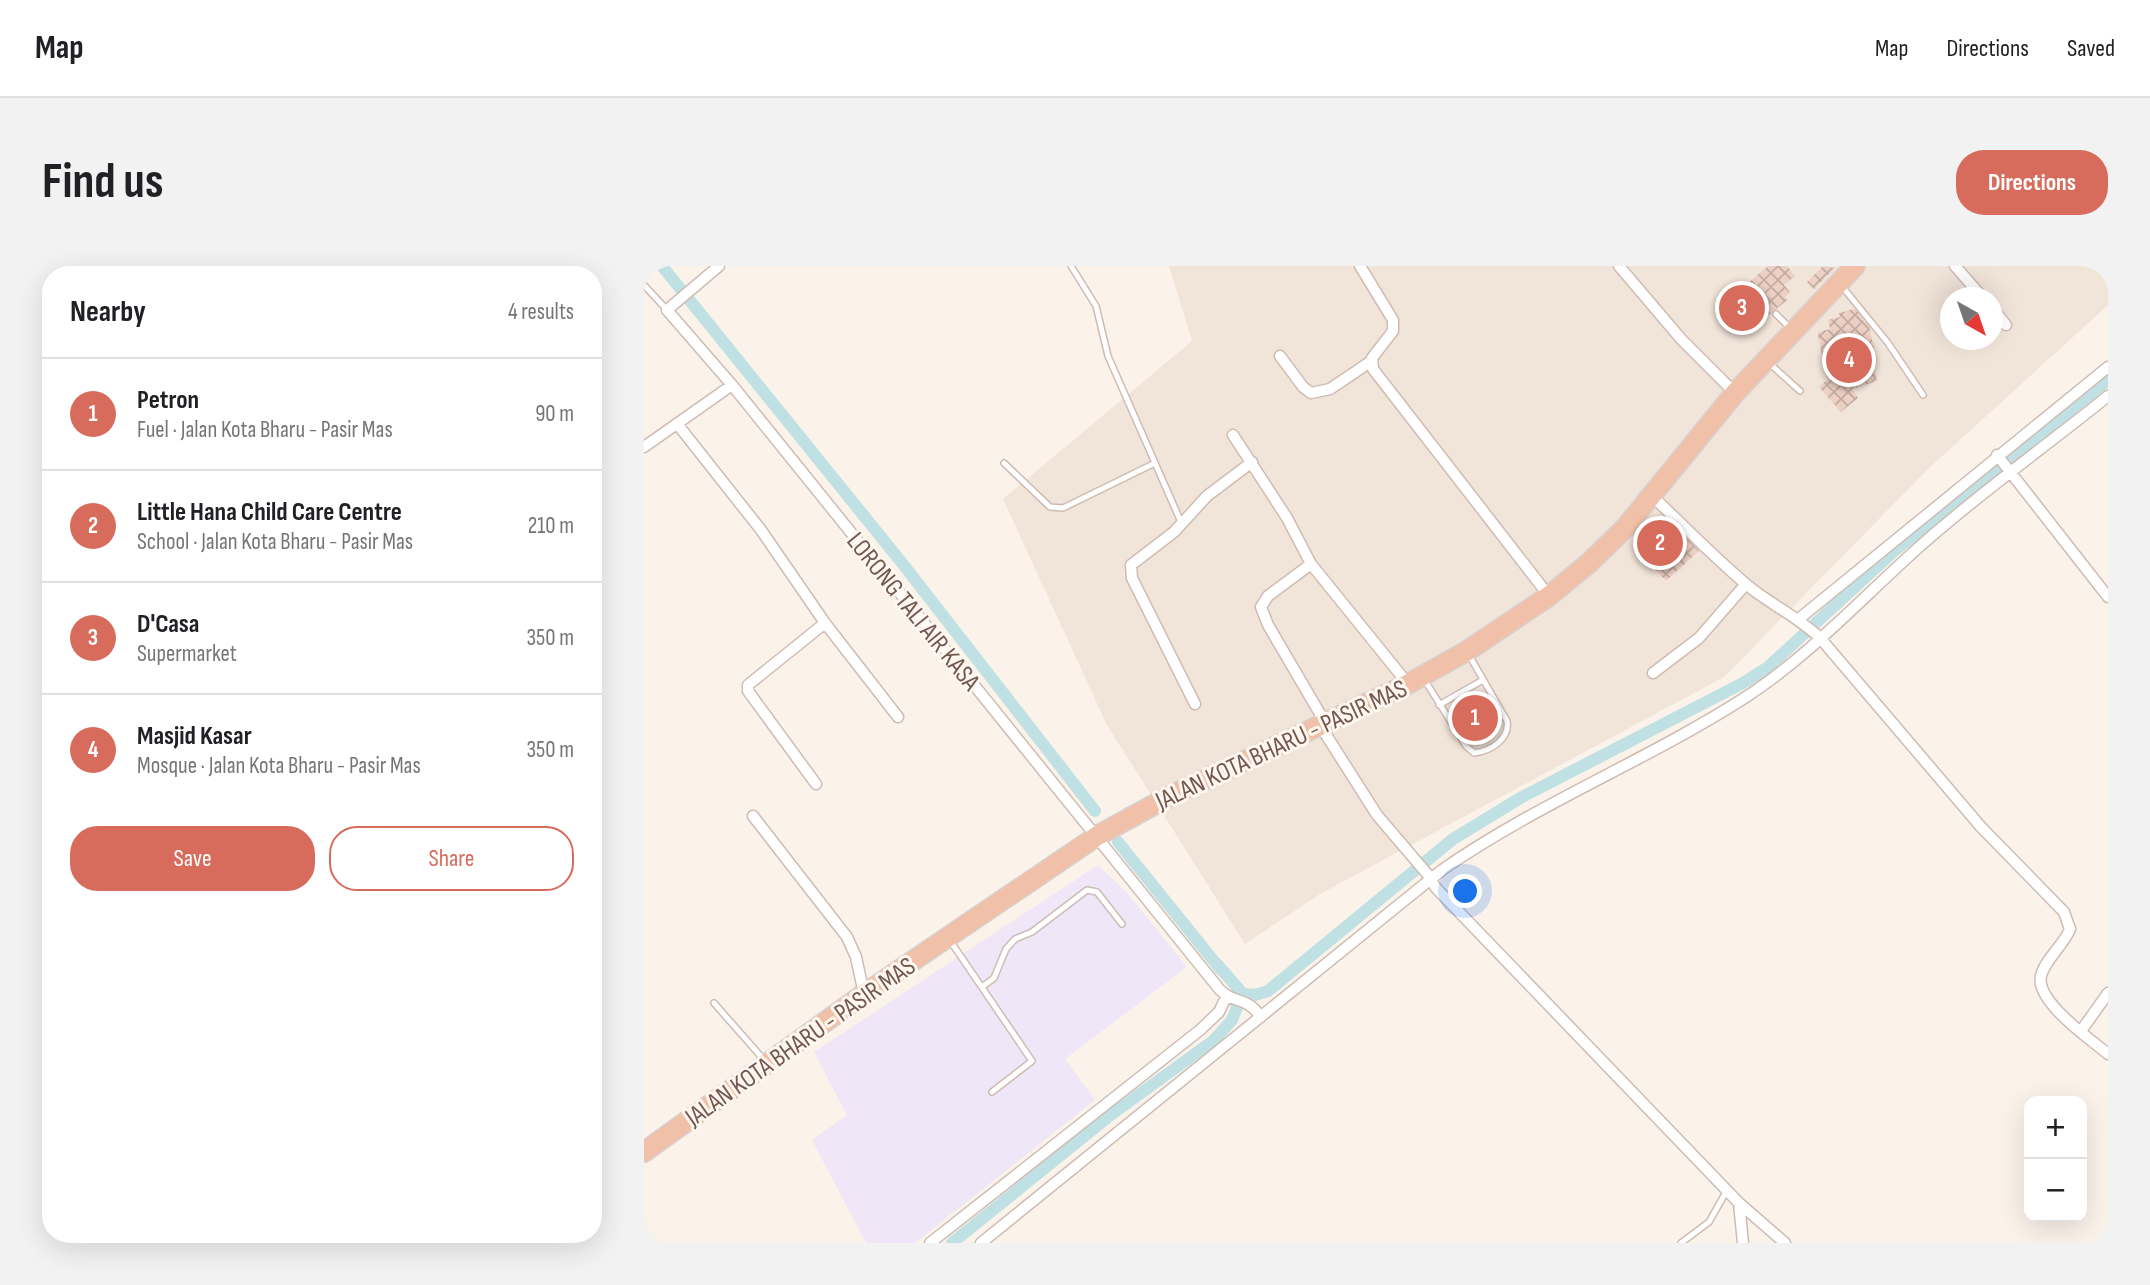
<!DOCTYPE html>
<meta charset="utf-8">
<style>
:root{--surface:#fff;--page:#f2f2f2;--text:#202124;--muted:#757577;--line:#e0e0e0;--accent:#d76b5c}
body{margin:0;font-family:"Sofia Sans Condensed",sans-serif;background:var(--page);color:var(--text)}
.controls{position:absolute;right:21px;bottom:21px;display:grid;overflow:hidden;border-radius:14px;box-shadow:0 7px 28px #0002}
.controls button{width:63px;height:63px;display:grid;place-items:center;padding:0;border:0;border-bottom:2px solid var(--line);background:var(--surface);color:var(--text);font:35px sans-serif}
.compass{position:absolute;left:1296px;top:21px;width:63px;height:63px;border-radius:50%;background:var(--surface);box-shadow:0 7px 28px #0002;rotate:140deg}
.you{position:absolute;left:822px;top:626px;width:24px;height:24px;margin:-18px;border:5px solid #fff;border-radius:50%;background:#1a73e8;box-shadow:0 0 0 10px #1a73e833}
.badge{display:grid;place-items:center;width:46px;height:46px;border-radius:50%;background:var(--accent);color:#fff;font-size:23px;font-weight:700}
.pin{position:absolute;translate:-50% -50%;border:4px solid #fff;box-shadow:0 2px 7px #0006}
.list{margin:0;padding:0;list-style:none}
h2{display:flex;justify-content:space-between;align-items:center;height:91px;margin:0;padding:0 28px;font-size:30px}
h2 small{font-size:23px;font-weight:400;color:var(--muted)}
.list li{display:grid;grid-template-columns:46px 1fr auto;gap:21px;align-items:center;box-sizing:border-box;height:112px;padding:0 28px;border-top:2px solid var(--line)}
.list b{display:block;font-size:26px;white-space:nowrap}
.list p{margin:0;font-size:23px;white-space:nowrap;color:var(--muted)}
.list em{font-size:23px;font-style:normal;color:var(--muted)}
.actions{display:flex;gap:14px;padding:21px 28px}
.actions a{flex:1;padding:16px 0;border:2px solid var(--accent);border-radius:28px;text-align:center;font-size:24px;color:var(--accent)}
.actions .main{background:var(--accent);color:#fff}
.map{position:relative;flex:none;width:1464px;height:977px;overflow:hidden;border-radius:28px}
header{display:flex;align-items:center;gap:42px;box-sizing:border-box;height:98px;padding:0 35px;background:var(--surface);border-bottom:2px solid var(--line)}
header strong{font-size:33px}
nav{display:flex;gap:38px;margin-inline-start:auto;font-size:24px}
.intro{display:flex;align-items:center;justify-content:space-between;box-sizing:border-box;height:168px;padding:0 42px}
h1{margin:0;font-size:49px}
.button{padding:18px 32px;border-radius:28px;background:var(--accent);color:#fff;font-size:24px;font-weight:700}
main{display:flex;gap:42px;padding:0 42px}
aside{flex:1;background:var(--surface);border-radius:28px;box-shadow:0 7px 28px #0002}
.map>svg:first-child{display:block}
.residential{fill:#f1e4d9;fill-rule:evenodd}
.commercial{fill:#f9e4df}
.education{fill:#efe6f7}
.lines{fill:none;stroke-linecap:round;stroke-linejoin:round}
.canal{stroke:#c0e1e3;stroke-width:12}
.building{fill:url(#building-cross-hatch)}
.service-casing{stroke:#cebcb4;stroke-width:8}
.minor-casing{stroke:#cebcb4;stroke-width:13}
.trunk-casing{stroke:#d8d0ce;stroke-width:22}
.service{stroke:#fff;stroke-width:5}
.minor{stroke:#fff;stroke-width:10}
.trunk{stroke:#f0c1a8;stroke-width:19}
.labels{text-anchor:middle;stroke-width:6;stroke-linejoin:round;paint-order:stroke}
.street-label{font-size:26px;fill:#735850;stroke:#fdf7f0}
</style>
<header>
<strong>Map</strong>
<nav><a>Map</a><a>Directions</a><a>Saved</a></nav>
</header>
<div class="intro"><h1>Find us</h1><a class="button">Directions</a></div>
<main>
<aside>
<h2>Nearby<small>4 results</small></h2>
<ul class="list">
<li><span class="badge">1</span><div><b>Petron</b><p>Fuel · Jalan Kota Bharu - Pasir Mas</p></div><em>90 m</em></li>
<li><span class="badge">2</span><div><b>Little Hana Child Care Centre</b><p>School · Jalan Kota Bharu - Pasir Mas</p></div><em>210 m</em></li>
<li><span class="badge">3</span><div><b>D'Casa</b><p>Supermarket</p></div><em>350 m</em></li>
<li><span class="badge">4</span><div><b>Masjid Kasar</b><p>Mosque · Jalan Kota Bharu - Pasir Mas</p></div><em>350 m</em></li>
</ul>
<div class="actions"><a class="main">Save</a><a>Share</a></div>
</aside>
<div class="map">
<svg width="1464" height="977" viewBox="0 0 1464 977">
<defs>
<pattern id="building-cross-hatch" width="8" height="8" patternUnits="userSpaceOnUse" patternTransform="scale(1.75)"><rect width="8" height="8" fill="#edd0c4"/><path d="M0 0l8 8M0 8l8-8" fill="none" stroke="#c4aca2"/></pattern>
</defs>
<rect width="100%" height="100%" fill="#fbf2ea"/>
<path class="residential" d="M 525,0 L 1464,0 L 1464,39 L 1285,202 L 1080,411 L 676,628 L 601,678 L 463,459 L 359,233 L 548,75 ZM 1307,32 L 1349,32 L 1349,74 L 1307,74 Z"/>
<path class="commercial" d="M 1019,246 L 1059,284 L 1022,318 L 988,282 Z"/>
<path class="education" d="M 454,599 L 483,627 L 543,701 L 421,793 L 451,834 L 271,977 L 222,977 L 168,874 L 203,849 L 170,786 Z"/>
<g class="lines">
<path class="canal" d="M 18,0 L 258,297 L 451,545
M 474,576 L 577,704
M 572,697 L 599,728 L 611,729 L 624,725 L 809,573 L 878,531 L 1099,417 L 1124,401 L 1250,285 L 1464,114
M 308,977 L 464,851 L 570,774 L 588,754 L 595,736"/>
</g>
<path class="building" d="M 1124,0 L 1143,0 L 1151,10 L 1140,19 L 1146,26 L 1141,31 L 1143,34 L 1125,49 L 1123,46 L 1103,63 L 1081,37 Z
M 1179,0 L 1191,2 L 1170,23 L 1163,16 Z
M 1214,42 L 1220,56 L 1224,55 L 1233,96 L 1229,97 L 1233,115 L 1208,123 L 1214,132 L 1197,146 L 1175,121 L 1183,114 L 1174,70 L 1175,66 L 1186,63 L 1184,54 L 1196,51 L 1195,47 Z
M 1026,254 L 1055,285 L 1022,315 L 993,284 Z"/>
<g class="lines">
<defs>
<path id="service" d="M 427,0 L 452,40 L 464,90 L 537,256
M 0,19 L 23,44
M 1197,19 L 1244,77 L 1279,129
M 1132,48 L 1147,63
M 1124,96 L 1156,125
M 360,197 L 406,241 L 419,242 L 511,197
M 780,413 L 822,480 L 830,487 C 847,485 866,473 863,455 L 825,389
M 795,439 L 839,414
M 305,673 L 388,795 L 348,826
M 338,721 L 350,712 L 362,683 L 371,673 L 388,666 L 443,624 L 453,626 L 478,658
M 70,737 L 121,795
M 1037,977 L 1065,956 L 1082,926"/>
<path id="minor" d="M 75,0 L 23,44 L 88,119 L 576,724 C 591,739 601,729 617,751
M 716,0 L 749,54 L 749,65 L 728,92 L 729,103 L 905,330
M 975,0 L 1037,73 L 1091,127
M 1311,0 L 1339,32
M 1349,43 L 1362,59
M 636,90 L 659,121 L 667,127 L 686,123 L 726,96
M 34,159 L 117,264 L 181,357 L 254,451
M 589,169 L 643,252 L 667,298 L 764,418
M 0,181 L 88,119
M 1353,189 L 1464,331
M 1008,230 C 1040,260 1070,291 1103,319 C 1127,339 1155,351 1177,373 L 1337,561 L 1420,646 L 1426,663 C 1420,679 1401,693 1397,710 C 1391,735 1446,773 1464,788
M 667,298 L 624,330 L 617,341 L 624,359 L 682,458
M 1156,352 L 1464,101
M 1009,407 L 1055,372 L 1102,318
M 551,438 L 488,312 L 487,299 L 530,266 L 563,230 L 608,196
M 677,461 L 733,549 L 785,610 L 792,622 L 1095,937 L 1141,977
M 172,518 L 104,425 L 104,419 L 181,357
M 109,550 L 203,671 L 212,691 L 220,728
M 1437,765 L 1464,727
M 1095,937 L 1099,977
M 286,977 L 556,764 L 575,746 L 582,731
M 337,977 L 798,604 C 894,537 1004,494 1102,431 C 1166,389 1217,333 1274,282 C 1334,228 1401,181 1464,130"/>
<path id="trunk" d="M 0,886 L 220,728 L 453,570 L 526,530 L 764,418 L 823,385 L 905,330 L 945,297 L 981,262 L 1091,127 L 1211,0"/>
</defs>
<use href="#service" class="service-casing"/>
<use href="#minor" class="minor-casing"/>
<use href="#trunk" class="trunk-casing"/>
<use href="#service" class="service"/>
<use href="#minor" class="minor"/>
<use href="#trunk" class="trunk"/>
</g>
<g class="labels">
<g class="street-label">
<text transform="translate(270 345) rotate(51)" y="9">LORONG TALI AIR KASA</text>
<text transform="translate(637 478) rotate(-25)" y="9">JALAN KOTA BHARU - PASIR MAS</text>
<text transform="translate(156 775) rotate(-35)" y="9">JALAN KOTA BHARU - PASIR MAS</text>
</g>
</g>
</svg>
<div class="controls">
<button>+</button>
<button>−</button>
</div>
<svg class="compass" viewBox="-18 -18 36 36"><path d="M0-13l5 13h-10z" fill="#e53935"/><path d="M0 13l5-13h-10z" fill="#757577"/></svg>
<div class="you"></div>
<div class="pin badge" style="left:831px;top:452px">1</div>
<div class="pin badge" style="left:1016px;top:277px">2</div>
<div class="pin badge" style="left:1098px;top:42px">3</div>
<div class="pin badge" style="left:1205px;top:94px">4</div>
</div>
</main>
